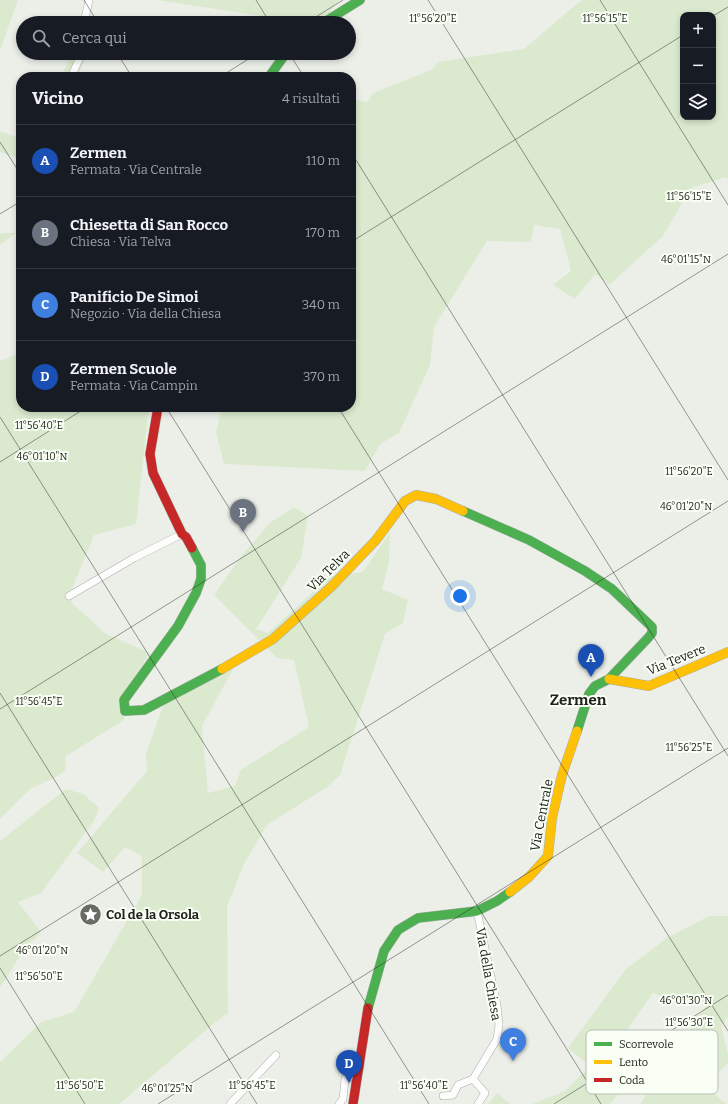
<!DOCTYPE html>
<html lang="it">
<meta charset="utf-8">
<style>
:root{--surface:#171b24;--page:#242831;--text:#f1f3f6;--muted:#9ea1a6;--line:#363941;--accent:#676a65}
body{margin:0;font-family:Bitter,serif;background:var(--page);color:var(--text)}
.controls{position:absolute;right:12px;top:12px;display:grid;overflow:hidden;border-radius:8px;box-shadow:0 2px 6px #0003}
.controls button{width:36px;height:36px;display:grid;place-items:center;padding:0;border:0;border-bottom:1px solid var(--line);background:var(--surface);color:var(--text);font:20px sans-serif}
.you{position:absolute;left:460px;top:596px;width:14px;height:14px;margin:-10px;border:3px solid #fff;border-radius:50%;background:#1a73e8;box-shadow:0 0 0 6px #1a73e833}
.badge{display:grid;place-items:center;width:26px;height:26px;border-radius:50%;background:var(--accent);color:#fff;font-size:13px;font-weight:700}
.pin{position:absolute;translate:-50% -33px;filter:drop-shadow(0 1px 2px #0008)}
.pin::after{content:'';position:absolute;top:21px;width:14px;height:12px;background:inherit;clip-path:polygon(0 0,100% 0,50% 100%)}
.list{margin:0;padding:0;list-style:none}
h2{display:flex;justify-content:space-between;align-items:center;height:52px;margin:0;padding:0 16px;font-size:17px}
h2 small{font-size:13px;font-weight:400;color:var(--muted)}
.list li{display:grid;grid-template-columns:26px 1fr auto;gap:12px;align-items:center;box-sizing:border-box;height:72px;padding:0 16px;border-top:1px solid var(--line)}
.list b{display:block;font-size:15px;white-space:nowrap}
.list p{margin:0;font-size:13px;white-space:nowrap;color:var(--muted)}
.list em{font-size:13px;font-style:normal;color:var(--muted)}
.icon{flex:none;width:22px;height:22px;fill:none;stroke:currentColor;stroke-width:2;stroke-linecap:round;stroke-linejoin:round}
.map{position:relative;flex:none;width:728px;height:1104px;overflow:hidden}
.search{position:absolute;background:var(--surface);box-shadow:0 2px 6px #0003;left:16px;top:16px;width:340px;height:44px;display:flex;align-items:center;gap:10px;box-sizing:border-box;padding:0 14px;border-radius:22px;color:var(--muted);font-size:15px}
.panel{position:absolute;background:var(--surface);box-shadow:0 2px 6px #0003;left:16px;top:72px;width:340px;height:340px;border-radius:16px}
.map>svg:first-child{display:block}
.green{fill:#dbeacf;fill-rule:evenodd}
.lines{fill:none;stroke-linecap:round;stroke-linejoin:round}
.street-casing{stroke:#abaea9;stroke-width:8}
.fast-casing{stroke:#abaea9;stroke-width:10}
.slow-casing{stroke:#abaea9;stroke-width:10}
.jam-casing{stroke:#abaea9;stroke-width:10}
.street{stroke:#fcfdfc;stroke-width:7}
.fast{stroke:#4caf50;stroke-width:9}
.slow{stroke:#ffc107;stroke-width:9}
.jam{stroke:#c62828;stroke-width:9}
.ticks{fill:none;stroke:#20231e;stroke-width:1;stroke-opacity:0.45}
.labels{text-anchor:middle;stroke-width:4;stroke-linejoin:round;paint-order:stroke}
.street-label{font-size:13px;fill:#20231e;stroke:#f9fff4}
.poi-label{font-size:13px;font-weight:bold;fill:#20231e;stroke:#f9fff4;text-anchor:start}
.quarter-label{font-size:15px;font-weight:bold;fill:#20231e;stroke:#f9fff4}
.key{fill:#f9fff4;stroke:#b8bdb4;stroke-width:1}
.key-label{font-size:11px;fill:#20231e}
.ticks-label{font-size:10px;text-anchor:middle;fill:#20231e;stroke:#f9fff4;stroke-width:4;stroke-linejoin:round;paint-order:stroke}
</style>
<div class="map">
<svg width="728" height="1104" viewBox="0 0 728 1104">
<rect width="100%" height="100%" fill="#ebefe8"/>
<path class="green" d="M 0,0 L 18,0 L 0,51 Z
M 157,0 L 340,0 L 335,4 L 325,21 L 320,23 L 276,23 L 273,18 Z
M 582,0 L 728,0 L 728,179 L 726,177 L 691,188 L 663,236 L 609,285 L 595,274 L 575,299 L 553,285 L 571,271 L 560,229 L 534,225 L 531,242 L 487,241 L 434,327 L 430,365 L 399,433 L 380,444 L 365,471 L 224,464 L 216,432 L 222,407 L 351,407 L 351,99 L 368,102 L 373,93 L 431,70 L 438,62 L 524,49 L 573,7 ZM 683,15 L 713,15 L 713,117 L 683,117 Z
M 72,53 L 85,53 L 87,56 L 77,77 L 61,77 Z
M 0,131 L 21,139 L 21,159 L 0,152 Z
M 2,233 L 16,233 L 0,245 L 0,234 Z
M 21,353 L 21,407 L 149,407 L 136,524 L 94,535 L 69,596 L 72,603 L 106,634 L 150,653 L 122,697 L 124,720 L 66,756 L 65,770 L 58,776 L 30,789 L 0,819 L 0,361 Z
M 294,507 L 308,516 L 301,558 L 256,629 L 268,633 L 331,576 L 363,572 L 390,532 L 389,563 L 382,589 L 408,600 L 403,623 L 385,634 L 340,775 L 327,787 L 267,825 L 243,866 L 227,907 L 228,1017 L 226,1014 L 212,1025 L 119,1104 L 0,1104 L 0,1062 L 41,1022 L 74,1012 L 142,895 L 142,856 L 125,847 L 103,872 L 77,853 L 147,771 L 146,753 L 166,698 L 239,658 L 202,726 L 208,793 L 235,786 L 241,770 L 309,727 L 294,660 L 277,658 L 214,595 L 242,555 L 271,522 Z
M 66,789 L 83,794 L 99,808 L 94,821 L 41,893 L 18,902 L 41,932 L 23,951 L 0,988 L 0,841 Z
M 709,916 L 728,916 L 728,1017 L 721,1027 L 728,1055 L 728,1063 L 706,1086 L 726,1104 L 640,1104 L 709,1001 L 678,1003 L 653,993 L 610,1054 L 634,1075 L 610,1104 L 532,1104 L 565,1091 L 590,1066 L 568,1048 L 626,969 L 667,938 Z
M 497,1093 L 510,1104 L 488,1104 Z"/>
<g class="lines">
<defs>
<path id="street" d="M 84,23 L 89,0
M 71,77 L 82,53
M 69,596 L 134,558 L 182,534
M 473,1079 L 485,1093 L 478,1104
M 443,1096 L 453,1095 L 458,1085 L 473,1079 L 497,1039 L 499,1025 L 497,1005 L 477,911
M 230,1104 L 276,1055
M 339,1104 L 343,1099 L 345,1079 L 357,1074"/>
<path id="fast" d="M 323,23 L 360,0
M 269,77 L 286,53
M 463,511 L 529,540 L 585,571 L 612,589 L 652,627 L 652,633 L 648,638 L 609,679 L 595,686 L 589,694 L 577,731
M 192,548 L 201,565 L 201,579 L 196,593 L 178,626 L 124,700 L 125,711 L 144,710 L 222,669
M 368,1008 L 384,951 L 398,930 L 418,918 L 477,911 L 497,901 L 510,892"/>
<path id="slow" d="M 222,669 L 273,639 L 331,587 L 376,540 L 405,501 L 416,495 L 436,499 L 463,511
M 609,679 L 649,686 L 728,652
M 510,892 L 529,877 L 548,856 L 552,818 L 562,775 L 577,731"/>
<path id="jam" d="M 158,407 L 150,454 L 153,473 L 182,534 L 186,537 L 192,548
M 353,1104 L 368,1008"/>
</defs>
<use href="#street" class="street-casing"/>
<use href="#fast" class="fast-casing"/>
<use href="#slow" class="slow-casing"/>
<use href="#jam" class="jam-casing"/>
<use href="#street" class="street"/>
<use href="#fast" class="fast"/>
<use href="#slow" class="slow"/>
<use href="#jam" class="jam"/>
</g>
<path class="ticks" d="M 84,0 L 98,23M 256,0 L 270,23M 428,0 L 728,480M 600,0 L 728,205M 713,16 L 728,7M 306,23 L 343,0M 117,53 L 132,77M 289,53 L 304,77M 220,77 L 258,53M 0,142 L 21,175M 351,152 L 728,756M 0,214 L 21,201M 351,242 L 683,35M 166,407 L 601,1104M 338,407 L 728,1031M 0,417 L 429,1104M 0,462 L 87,407M 0,693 L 257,1104M 0,709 L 728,254M 0,956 L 728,501M 0,968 L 85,1104M 158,1104 L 728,748M 554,1104 L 728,995"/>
<defs>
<symbol id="sight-disc" viewBox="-11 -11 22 22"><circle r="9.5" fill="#676a65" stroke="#f9fff4"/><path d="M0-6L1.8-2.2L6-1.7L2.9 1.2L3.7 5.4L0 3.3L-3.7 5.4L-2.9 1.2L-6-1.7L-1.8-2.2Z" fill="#fff"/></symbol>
</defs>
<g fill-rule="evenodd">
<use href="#sight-disc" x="78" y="902" width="25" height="25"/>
</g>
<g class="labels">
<g class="street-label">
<text transform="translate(328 570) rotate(-45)" y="5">Via Telva</text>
<text transform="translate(676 659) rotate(-22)" y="5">Via Tevere</text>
<text transform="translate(541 815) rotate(-79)" y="5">Via Centrale</text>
<text transform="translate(489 974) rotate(80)" y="5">Via della Chiesa</text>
</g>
<g class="poi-label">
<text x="106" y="919">Col de la Orsola</text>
</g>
<g class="quarter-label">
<text x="578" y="705">Zermen</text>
</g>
</g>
<rect x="586" y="1030" width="132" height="64" rx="6" class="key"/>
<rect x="594" y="1042" width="18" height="4" fill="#4caf50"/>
<rect x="594" y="1060" width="18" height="4" fill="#ffc107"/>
<rect x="594" y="1078" width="18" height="4" fill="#c62828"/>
<g class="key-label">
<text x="619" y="1048">Scorrevole</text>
<text x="619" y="1066">Lento</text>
<text x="619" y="1084">Coda</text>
</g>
<g class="ticks-label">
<text x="433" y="22">11°56'20"E</text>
<text x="605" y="22">11°56'15"E</text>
<text x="689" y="200">11°56'15"E</text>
<text x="686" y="263">46°01'15"N</text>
<text x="39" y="429">11°56'40"E</text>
<text x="42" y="460">46°01'10"N</text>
<text x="689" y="475">11°56'20"E</text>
<text x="686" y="510">46°01'20"N</text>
<text x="39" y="705">11°56'45"E</text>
<text x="689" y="751">11°56'25"E</text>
<text x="42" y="954">46°01'20"N</text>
<text x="39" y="980">11°56'50"E</text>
<text x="686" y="1004">46°01'30"N</text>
<text x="689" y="1026">11°56'30"E</text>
<text x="80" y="1089">11°56'50"E</text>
<text x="252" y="1089">11°56'45"E</text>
<text x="424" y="1089">11°56'40"E</text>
<text x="167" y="1092">46°01'25"N</text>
</g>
</svg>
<div class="controls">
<button>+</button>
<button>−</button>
<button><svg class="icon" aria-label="layers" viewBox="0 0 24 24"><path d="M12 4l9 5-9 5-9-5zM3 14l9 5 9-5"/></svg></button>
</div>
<div class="you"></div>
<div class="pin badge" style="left:591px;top:677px;background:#1a4fb4">A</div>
<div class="pin badge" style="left:243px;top:532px;background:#6b7280">B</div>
<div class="pin badge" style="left:513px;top:1061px;background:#3f7fe0">C</div>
<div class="pin badge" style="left:349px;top:1083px;background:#1a4fb4">D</div>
<div class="search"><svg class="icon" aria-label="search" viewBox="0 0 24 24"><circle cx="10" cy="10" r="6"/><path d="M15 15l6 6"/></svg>Cerca qui</div>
<section class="panel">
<h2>Vicino<small>4 risultati</small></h2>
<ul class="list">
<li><span class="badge" style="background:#1a4fb4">A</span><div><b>Zermen</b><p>Fermata · Via Centrale</p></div><em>110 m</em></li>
<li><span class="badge" style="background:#6b7280">B</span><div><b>Chiesetta di San Rocco</b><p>Chiesa · Via Telva</p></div><em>170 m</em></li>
<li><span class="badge" style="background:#3f7fe0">C</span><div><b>Panificio De Simoi</b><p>Negozio · Via della Chiesa</p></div><em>340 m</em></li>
<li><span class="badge" style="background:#1a4fb4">D</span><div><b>Zermen Scuole</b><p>Fermata · Via Campin</p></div><em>370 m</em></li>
</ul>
</section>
</div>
